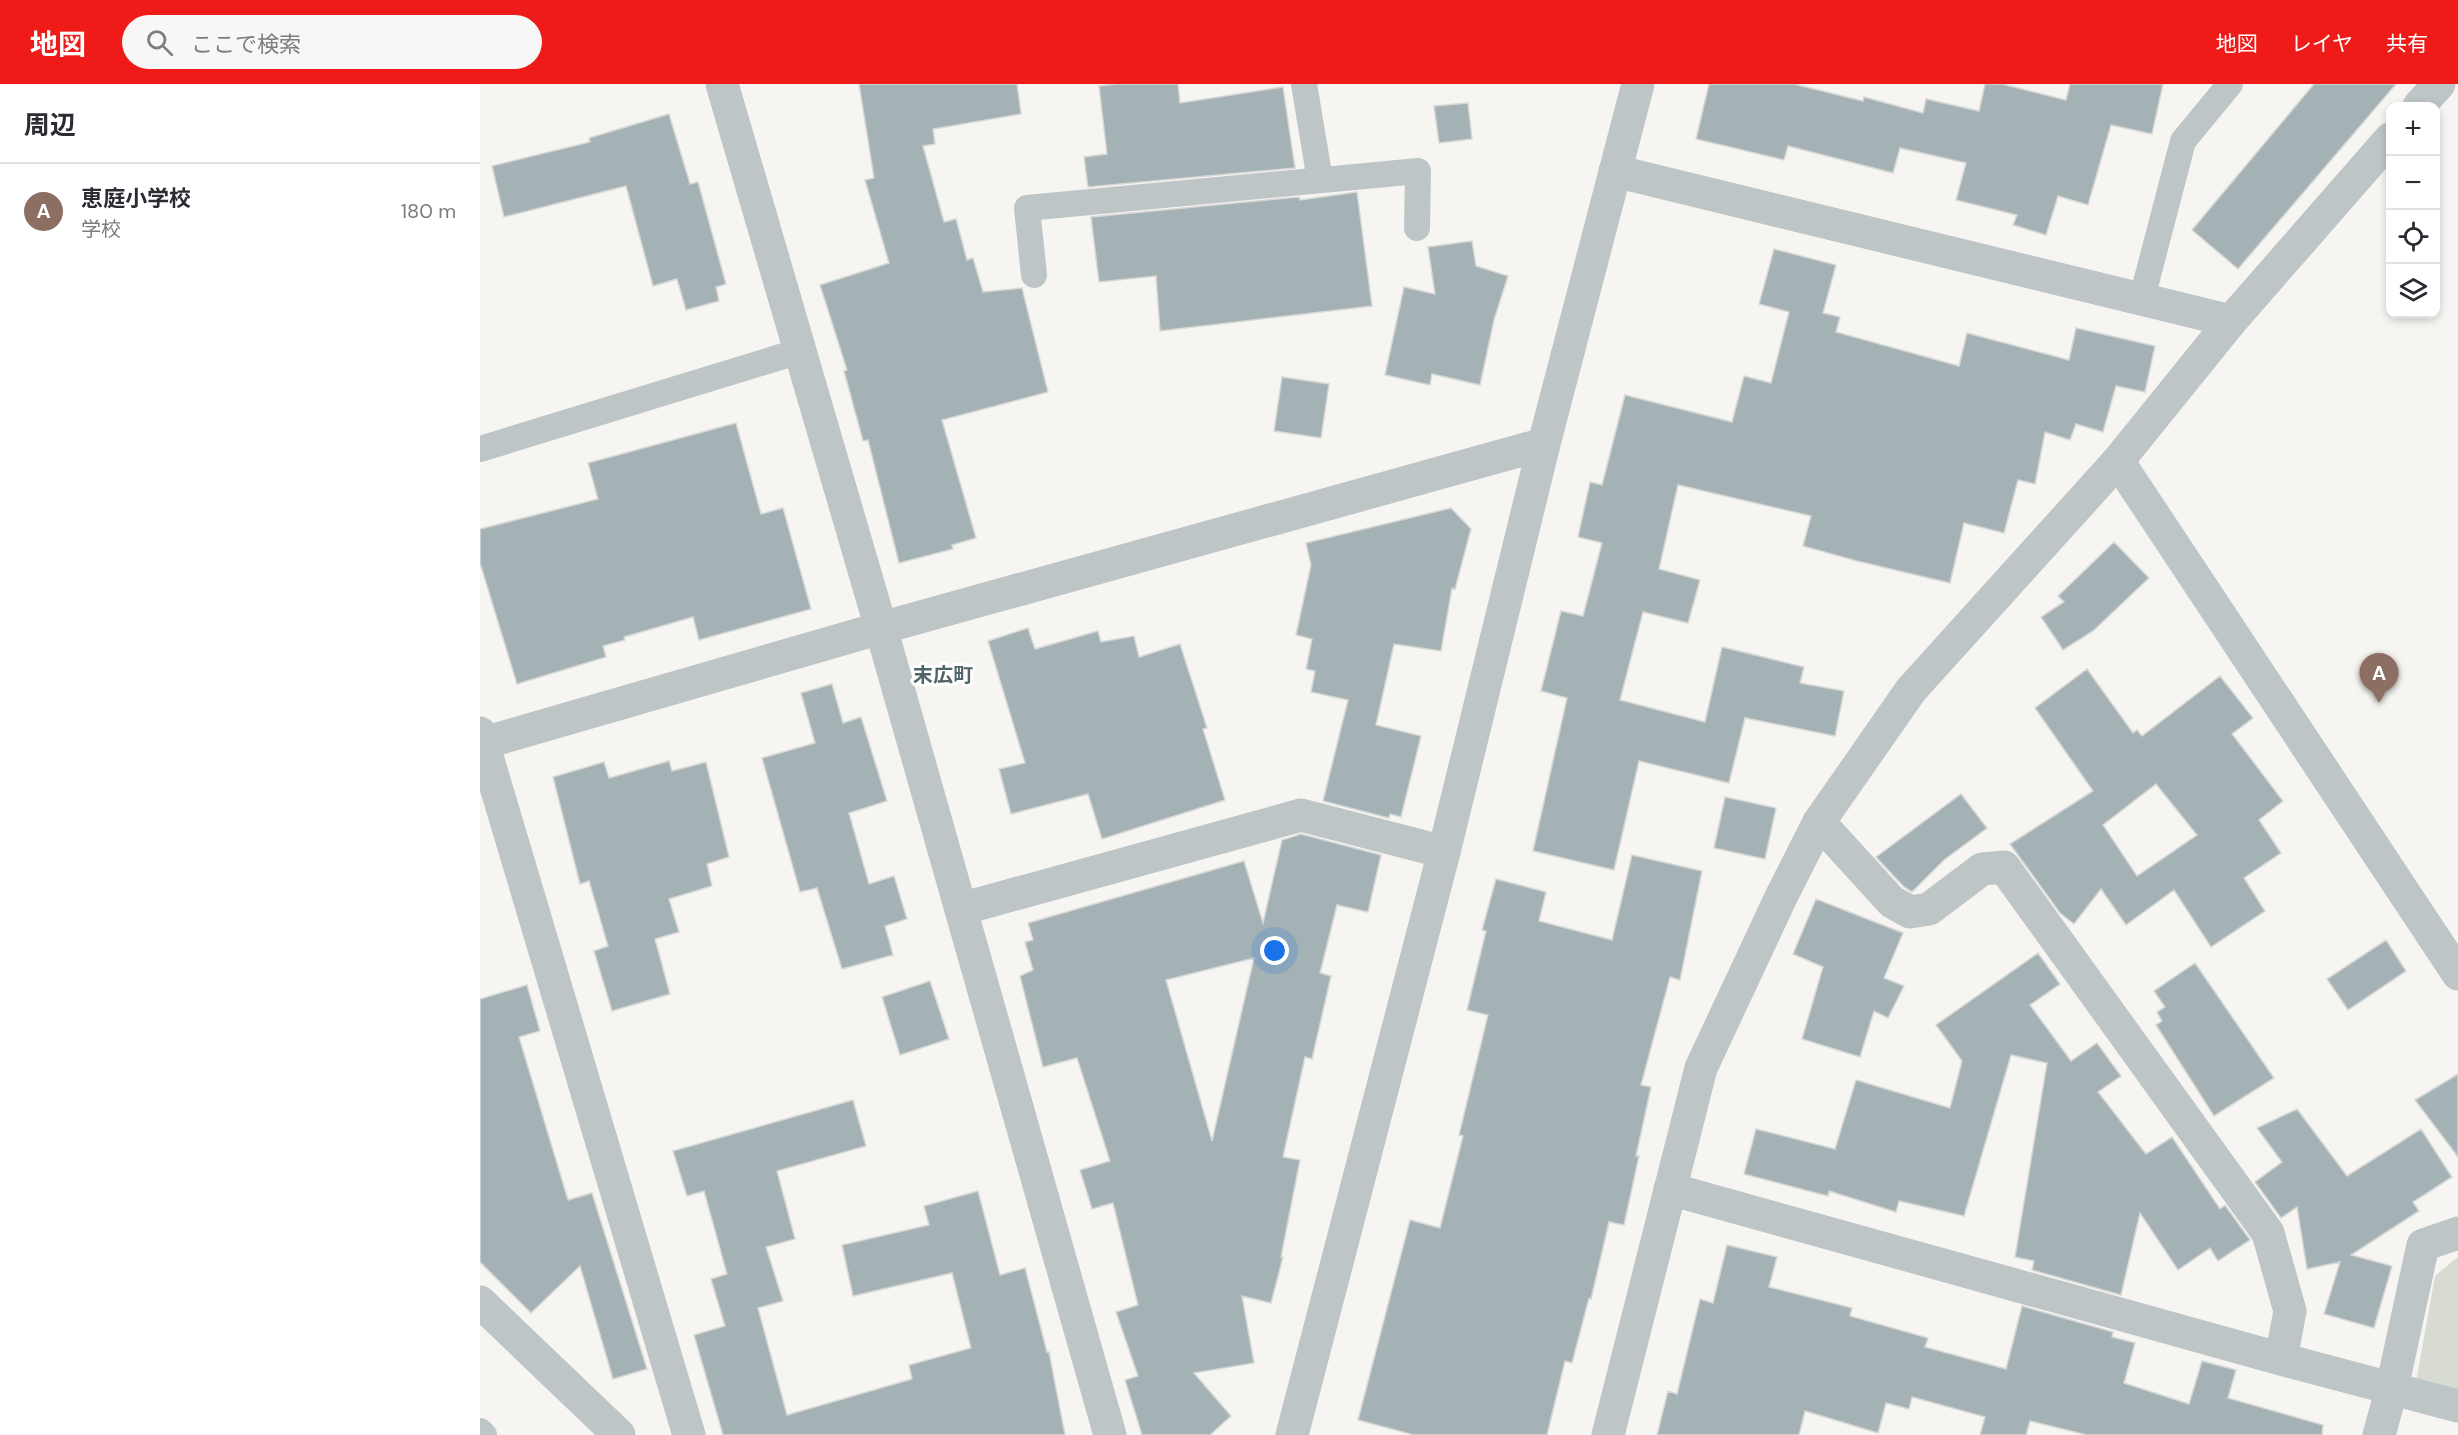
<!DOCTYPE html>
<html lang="ja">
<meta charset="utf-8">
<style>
:root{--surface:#fff;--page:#f7f7f7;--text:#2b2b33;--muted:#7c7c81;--line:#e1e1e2;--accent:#ef1b19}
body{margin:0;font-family:"DM Sans","Noto Sans JP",sans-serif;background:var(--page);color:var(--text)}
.controls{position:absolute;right:18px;top:18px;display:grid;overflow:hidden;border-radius:12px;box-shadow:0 3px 9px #0003}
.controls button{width:54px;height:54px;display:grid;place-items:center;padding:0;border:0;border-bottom:2px solid var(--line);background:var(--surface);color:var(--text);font:30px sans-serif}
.you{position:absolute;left:795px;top:867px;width:21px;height:21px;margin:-15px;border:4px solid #fff;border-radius:50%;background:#1a73e8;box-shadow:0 0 0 9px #1a73e833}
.badge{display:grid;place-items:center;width:39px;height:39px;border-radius:50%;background:var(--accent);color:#fff;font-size:20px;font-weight:700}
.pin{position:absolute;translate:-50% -50px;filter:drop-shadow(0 2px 3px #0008)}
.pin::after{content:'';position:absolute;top:32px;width:21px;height:18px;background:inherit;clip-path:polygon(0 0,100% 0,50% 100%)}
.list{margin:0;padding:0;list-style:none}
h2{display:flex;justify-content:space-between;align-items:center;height:78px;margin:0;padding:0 24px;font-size:26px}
h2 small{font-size:20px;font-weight:400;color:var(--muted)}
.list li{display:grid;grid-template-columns:39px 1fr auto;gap:18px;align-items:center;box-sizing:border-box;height:96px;padding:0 24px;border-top:2px solid var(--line)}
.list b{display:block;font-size:22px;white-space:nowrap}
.list p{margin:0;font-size:20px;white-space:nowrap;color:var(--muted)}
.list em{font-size:20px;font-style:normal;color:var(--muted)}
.icon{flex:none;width:33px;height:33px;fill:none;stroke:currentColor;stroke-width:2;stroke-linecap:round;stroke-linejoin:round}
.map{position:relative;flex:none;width:1978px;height:1351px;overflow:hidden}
header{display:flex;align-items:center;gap:36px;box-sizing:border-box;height:84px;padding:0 30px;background:var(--accent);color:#fff}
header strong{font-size:28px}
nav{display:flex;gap:33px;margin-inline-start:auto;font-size:21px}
.search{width:420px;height:54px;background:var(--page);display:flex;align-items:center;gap:15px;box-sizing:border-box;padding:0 21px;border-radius:33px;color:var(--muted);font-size:22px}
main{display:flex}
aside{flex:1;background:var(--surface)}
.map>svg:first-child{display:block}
.green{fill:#d7dbd1}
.building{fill:#a5b2b5;stroke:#d7d7d5;stroke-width:1.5;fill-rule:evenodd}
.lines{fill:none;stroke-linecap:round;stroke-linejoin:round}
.service{stroke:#bec5c7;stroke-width:26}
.minor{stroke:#bec5c7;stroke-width:33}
.tertiary{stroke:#bec5c7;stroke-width:33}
.labels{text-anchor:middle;stroke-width:6;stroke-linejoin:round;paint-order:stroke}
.neighbourhood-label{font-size:20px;font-weight:bold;fill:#51646a;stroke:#fff}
</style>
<header>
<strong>地図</strong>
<div class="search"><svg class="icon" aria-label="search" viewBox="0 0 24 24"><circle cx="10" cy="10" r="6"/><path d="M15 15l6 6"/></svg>ここで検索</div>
<nav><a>地図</a><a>レイヤ</a><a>共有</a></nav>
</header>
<main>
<aside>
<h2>周辺<small></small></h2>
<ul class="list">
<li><span class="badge" style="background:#8d6e63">A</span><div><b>恵庭小学校</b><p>学校</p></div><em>180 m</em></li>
</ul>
</aside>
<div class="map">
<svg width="1978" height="1351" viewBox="0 0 1978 1351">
<rect width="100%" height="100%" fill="#f6f5f2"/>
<path class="green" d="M 1978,1173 L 1978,1308 L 1936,1298 L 1955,1192 Z"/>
<path class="building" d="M 379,0 L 537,0 L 541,30 L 453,45 L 455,60 L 443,62 L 464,138 L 476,135 L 487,176 L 493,174 L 503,208 L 542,204 L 568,308 L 462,336 L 496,454 L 472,461 L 473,465 L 419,479 L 388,356 L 383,357 L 364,287 L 367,286 L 340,201 L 409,179 L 385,96 L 394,94 Z
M 637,0 L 698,0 L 700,19 L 803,3 L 815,84 L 608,103 L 604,73 L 627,70 L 619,2 Z
M 1229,0 L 1314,0 L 1383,17 L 1384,13 L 1443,29 L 1446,15 L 1499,27 L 1505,0 L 1522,0 L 1586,16 L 1590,0 L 1683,0 L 1672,50 L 1631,41 L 1608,121 L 1578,112 L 1566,151 L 1533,141 L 1537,131 L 1476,116 L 1486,79 L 1420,64 L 1413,89 L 1308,62 L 1304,76 L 1216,55 Z
M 1834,0 L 1916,0 L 1758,185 L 1712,146 Z
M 988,19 L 992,55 L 959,59 L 954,22 Z
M 189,30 L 210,100 L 218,98 L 246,200 L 236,203 L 239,217 L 206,226 L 197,195 L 173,202 L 146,102 L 24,133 L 12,82 L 110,58 L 109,54 Z
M 877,108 L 892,222 L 680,247 L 676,192 L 619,198 L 611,133 L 819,113 L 820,116 Z
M 992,157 L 996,182 L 1028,192 L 1014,236 L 1000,301 L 952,290 L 950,301 L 905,291 L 924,203 L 955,210 L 948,163 Z
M 1294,165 L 1356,181 L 1343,229 L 1360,233 L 1356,248 L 1479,282 L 1487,249 L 1589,276 L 1596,244 L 1675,262 L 1665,308 L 1636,302 L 1623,348 L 1596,340 L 1590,356 L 1565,348 L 1555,400 L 1538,396 L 1524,449 L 1484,439 L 1470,499 L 1377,477 L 1323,462 L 1331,432 L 1198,401 L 1179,485 L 1220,496 L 1208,539 L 1163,528 L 1140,616 L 1225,638 L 1242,563 L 1324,583 L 1320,599 L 1364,607 L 1355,652 L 1265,634 L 1249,699 L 1159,677 L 1134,786 L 1053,767 L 1087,614 L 1061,607 L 1081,527 L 1103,532 L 1122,459 L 1098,453 L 1110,398 L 1122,401 L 1145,311 L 1252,338 L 1264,292 L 1291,299 L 1309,228 L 1279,220 Z
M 802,293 L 849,300 L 841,354 L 794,347 Z
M 256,339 L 281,430 L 303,424 L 331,525 L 219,556 L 213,533 L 144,553 L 145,556 L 123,562 L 126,573 L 37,600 L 0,479 L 0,445 L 118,415 L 108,379 Z
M 971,424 L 991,445 L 975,505 L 972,504 L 961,567 L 914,560 L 896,641 L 941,652 L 921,733 L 910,730 L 909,734 L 843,717 L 868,616 L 831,608 L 835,587 L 826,585 L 832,555 L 816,551 L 831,481 L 826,459 Z
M 1634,458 L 1669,494 L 1613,547 L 1583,566 L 1561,533 L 1584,518 L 1578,512 Z
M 548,544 L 555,565 L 618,547 L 621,558 L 654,552 L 659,573 L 700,560 L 727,644 L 723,645 L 745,716 L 622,755 L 608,710 L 531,730 L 519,685 L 545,679 L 508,557 Z
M 1607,585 L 1653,649 L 1657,646 L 1662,652 L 1740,592 L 1773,634 L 1752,650 L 1803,717 L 1779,736 L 1801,769 L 1764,794 L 1785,827 L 1731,863 L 1694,806 L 1646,841 L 1621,805 L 1594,840 L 1580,829 L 1530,760 L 1613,707 L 1555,624 ZM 1676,700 L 1717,751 L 1657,792 L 1623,741 Z
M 352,600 L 363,639 L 381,633 L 407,717 L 369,729 L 389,800 L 414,792 L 427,835 L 405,842 L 413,871 L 362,885 L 337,804 L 320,808 L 282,674 L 335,659 L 321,609 Z
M 189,677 L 192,687 L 226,678 L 249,773 L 227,780 L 232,802 L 189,815 L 199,848 L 175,855 L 190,910 L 132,927 L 114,867 L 128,862 L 109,797 L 100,800 L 73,693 L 124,678 L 129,694 Z
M 1481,710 L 1507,744 L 1464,776 L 1432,808 L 1424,803 L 1396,773 Z
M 1245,713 L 1296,724 L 1285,775 L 1234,764 Z
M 821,750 L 901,771 L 888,828 L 857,821 L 840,889 L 851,892 L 832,975 L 825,973 L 803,1073 L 820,1076 L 801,1173 L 803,1173 L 791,1219 L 762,1212 L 774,1279 L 714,1289 L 751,1332 L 730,1351 L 662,1351 L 645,1296 L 658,1292 L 636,1228 L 658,1221 L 633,1119 L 612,1125 L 600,1086 L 630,1077 L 597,974 L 563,983 L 540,892 L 553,886 L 545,858 L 553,856 L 548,839 L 764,777 L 783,839 L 802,756 ZM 774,874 L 732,1057 L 686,896 Z
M 1152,771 L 1222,787 L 1200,896 L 1190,893 L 1161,1001 L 1171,1003 L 1156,1072 L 1159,1072 L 1144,1141 L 1129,1138 L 1111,1215 L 1109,1214 L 1092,1279 L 1085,1277 L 1067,1351 L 934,1351 L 878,1336 L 930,1136 L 960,1144 L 983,1052 L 979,1051 L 1008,931 L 987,926 L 1006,847 L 1002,846 L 1016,795 L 1066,808 L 1059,837 L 1132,856 Z
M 1336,815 L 1423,849 L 1404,894 L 1424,902 L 1408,934 L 1394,927 L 1380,973 L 1322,955 L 1343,883 L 1313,870 Z
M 1906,856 L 1926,887 L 1868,926 L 1847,895 Z
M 1558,869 L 1580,900 L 1550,921 L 1591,977 L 1617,959 L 1641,992 L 1618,1008 L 1666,1070 L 1692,1053 L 1740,1125 L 1745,1121 L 1770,1156 L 1738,1177 L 1730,1164 L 1698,1186 L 1660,1129 L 1641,1211 L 1552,1186 L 1554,1177 L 1535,1173 L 1567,979 L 1531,971 L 1484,1132 L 1419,1117 L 1416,1128 L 1349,1107 L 1348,1112 L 1264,1090 L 1276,1045 L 1355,1065 L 1376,996 L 1470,1024 L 1482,977 L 1456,941 Z
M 1715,879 L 1794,994 L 1734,1032 L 1676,941 L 1682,937 L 1677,928 L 1685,923 L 1674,907 Z
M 450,897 L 469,955 L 420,971 L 402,913 Z
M 47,901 L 60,947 L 39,953 L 88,1116 L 112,1109 L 167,1285 L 133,1295 L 100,1182 L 51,1229 L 0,1178 L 0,915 Z
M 1978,990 L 1978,1073 L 1935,1016 Z
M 373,1016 L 386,1062 L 297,1087 L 315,1155 L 286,1163 L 303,1217 L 278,1224 L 307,1331 L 432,1295 L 429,1281 L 491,1264 L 472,1189 L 373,1212 L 362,1161 L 449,1141 L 444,1122 L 498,1107 L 520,1191 L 545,1184 L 567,1268 L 569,1268 L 585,1351 L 243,1351 L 214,1251 L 245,1242 L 231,1195 L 247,1190 L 224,1107 L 207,1112 L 193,1067 Z
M 1817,1025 L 1867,1092 L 1941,1045 L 1972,1093 L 1933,1118 L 1939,1127 L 1871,1171 L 1912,1182 L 1894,1244 L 1844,1230 L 1860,1178 L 1827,1185 L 1817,1123 L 1801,1134 L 1775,1098 L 1802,1078 L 1777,1044 Z
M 1247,1161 L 1297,1173 L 1289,1203 L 1372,1224 L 1370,1232 L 1448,1254 L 1445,1263 L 1526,1285 L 1542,1222 L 1633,1248 L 1632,1253 L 1655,1259 L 1644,1299 L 1709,1320 L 1722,1277 L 1756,1286 L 1748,1314 L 1843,1341 L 1842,1351 L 1607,1351 L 1550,1337 L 1546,1351 L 1500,1351 L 1505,1333 L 1432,1313 L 1429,1325 L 1406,1319 L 1398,1349 L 1325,1327 L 1319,1351 L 1177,1351 L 1188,1307 L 1197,1310 L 1220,1215 L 1233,1219 Z"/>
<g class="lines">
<path class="service" d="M 824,0 L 840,96
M 554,191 L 547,124 L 938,87 L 937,144
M 1662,214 L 1703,57 L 1750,0
M 0,365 L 320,267
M 0,1347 L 4,1351"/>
<path class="minor" d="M 242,0 L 401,544 L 630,1351
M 1135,87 L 1751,237
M 1638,377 L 1978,890
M 0,649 L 209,1351
M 1339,738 L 1412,818 L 1430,828 L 1449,825 L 1502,785 L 1524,783 L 1788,1149 L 1810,1227 L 1801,1275
M 481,825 L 821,731 L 964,768
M 1190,1105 L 1801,1275 L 1978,1322
M 0,1218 L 139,1351
M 1899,1351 L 1912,1304 L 1943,1161 L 1978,1149"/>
<path class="tertiary" d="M 1939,22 L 1959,0
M 0,660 L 401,544 L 1064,360
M 812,1351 L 964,768 L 1064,360 L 1158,0
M 1128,1351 L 1221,984 L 1302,811 L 1339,738 L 1431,606 L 1638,377 L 1751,237 L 1910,55"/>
</g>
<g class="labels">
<g class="neighbourhood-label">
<text x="463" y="598">末広町</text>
</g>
</g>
</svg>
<div class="controls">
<button>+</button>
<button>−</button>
<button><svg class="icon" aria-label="locate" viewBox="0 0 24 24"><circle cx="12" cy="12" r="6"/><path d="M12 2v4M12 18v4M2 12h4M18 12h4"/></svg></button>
<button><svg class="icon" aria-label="layers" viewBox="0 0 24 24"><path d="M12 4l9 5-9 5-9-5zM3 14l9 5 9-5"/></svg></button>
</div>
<div class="you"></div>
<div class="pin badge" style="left:1899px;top:619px;background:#8d6e63">A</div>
</div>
</main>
